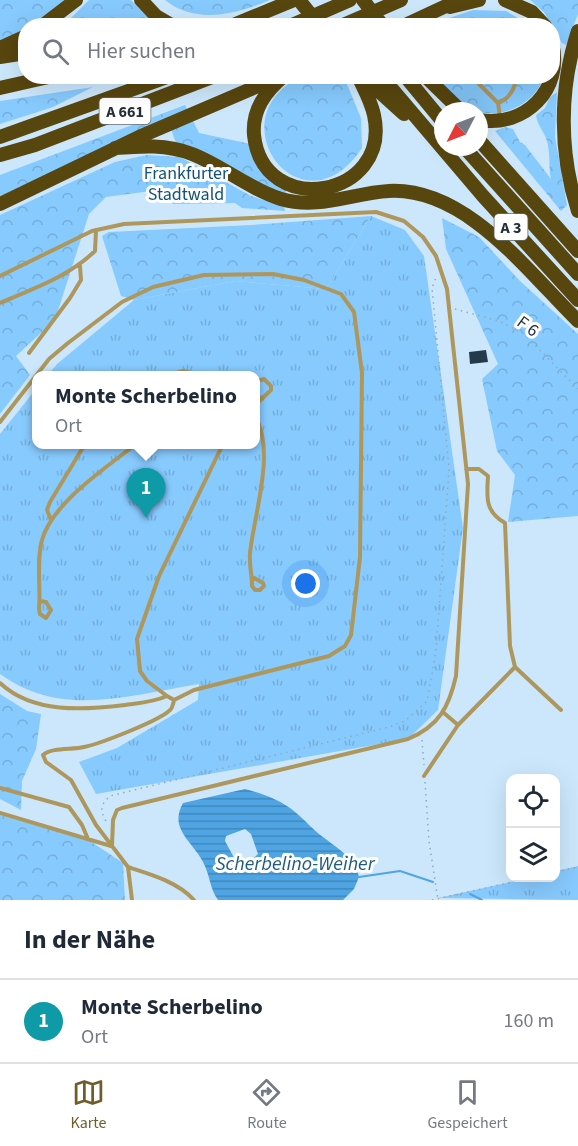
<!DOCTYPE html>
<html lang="de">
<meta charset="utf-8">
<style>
:root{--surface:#fff;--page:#f2f2f3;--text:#1f2937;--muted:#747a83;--line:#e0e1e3;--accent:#705d2b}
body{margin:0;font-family:"Source Sans 3",sans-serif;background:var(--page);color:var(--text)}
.controls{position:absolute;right:18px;bottom:18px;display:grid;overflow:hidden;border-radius:12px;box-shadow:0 6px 24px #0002}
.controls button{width:54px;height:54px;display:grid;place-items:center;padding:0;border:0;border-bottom:2px solid var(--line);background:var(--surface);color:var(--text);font:30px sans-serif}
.compass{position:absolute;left:434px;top:102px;width:54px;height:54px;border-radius:50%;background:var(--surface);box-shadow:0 6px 24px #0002;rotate:228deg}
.you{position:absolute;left:306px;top:584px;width:21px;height:21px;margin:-15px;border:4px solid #fff;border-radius:50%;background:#1a73e8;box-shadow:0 0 0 9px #1a73e833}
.badge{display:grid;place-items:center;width:39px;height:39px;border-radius:50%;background:var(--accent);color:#fff;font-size:20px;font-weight:700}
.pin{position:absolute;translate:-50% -50px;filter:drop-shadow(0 2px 3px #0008)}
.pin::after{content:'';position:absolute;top:32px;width:21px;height:18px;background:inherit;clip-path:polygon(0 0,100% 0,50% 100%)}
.popup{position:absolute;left:32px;top:371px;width:228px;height:78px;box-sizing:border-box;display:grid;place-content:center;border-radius:12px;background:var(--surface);filter:drop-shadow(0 2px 4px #0005);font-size:20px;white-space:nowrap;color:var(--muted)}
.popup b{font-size:22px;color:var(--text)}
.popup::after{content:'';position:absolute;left:50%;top:100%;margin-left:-12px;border:12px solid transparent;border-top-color:var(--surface)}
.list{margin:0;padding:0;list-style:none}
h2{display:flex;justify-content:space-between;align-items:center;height:78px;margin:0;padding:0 24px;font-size:26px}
h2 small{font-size:20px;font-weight:400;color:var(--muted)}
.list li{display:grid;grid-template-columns:39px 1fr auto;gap:18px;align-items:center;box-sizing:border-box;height:84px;padding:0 24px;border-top:2px solid var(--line)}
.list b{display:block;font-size:22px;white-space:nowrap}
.list p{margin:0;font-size:20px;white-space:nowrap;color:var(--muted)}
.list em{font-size:20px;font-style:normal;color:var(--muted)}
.icon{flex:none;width:33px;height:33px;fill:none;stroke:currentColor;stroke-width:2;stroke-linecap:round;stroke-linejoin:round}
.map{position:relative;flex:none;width:578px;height:900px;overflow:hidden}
.search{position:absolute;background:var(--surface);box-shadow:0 6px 24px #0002;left:18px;right:18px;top:18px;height:66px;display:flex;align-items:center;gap:15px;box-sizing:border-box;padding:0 21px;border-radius:24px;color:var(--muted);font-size:22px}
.sheet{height:162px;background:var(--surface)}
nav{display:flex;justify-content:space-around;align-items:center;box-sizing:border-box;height:84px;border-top:2px solid var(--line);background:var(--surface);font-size:16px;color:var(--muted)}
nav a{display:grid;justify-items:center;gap:3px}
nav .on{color:var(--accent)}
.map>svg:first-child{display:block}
.grass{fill:url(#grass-tufts)}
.forest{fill:url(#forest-crowns)}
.water{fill:url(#water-rules);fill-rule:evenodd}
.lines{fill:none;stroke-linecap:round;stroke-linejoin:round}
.stream{stroke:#4fa5e4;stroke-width:2}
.building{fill:#253b4c}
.path{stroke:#93a9b9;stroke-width:1.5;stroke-dasharray:1.5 4.5;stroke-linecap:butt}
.service{stroke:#ae975c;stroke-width:4}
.motorway{stroke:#58460f;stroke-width:14}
.labels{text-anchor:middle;stroke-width:6;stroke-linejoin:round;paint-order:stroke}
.shield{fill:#fff;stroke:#666d73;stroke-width:1.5}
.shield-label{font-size:16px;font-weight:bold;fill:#242f37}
.park-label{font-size:18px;fill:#11527b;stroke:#fff}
.street-label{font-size:18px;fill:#242f37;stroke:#fff}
.water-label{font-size:20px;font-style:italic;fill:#1d5b85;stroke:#fff}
</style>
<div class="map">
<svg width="578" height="900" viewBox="0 0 578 900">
<defs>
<pattern id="grass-tufts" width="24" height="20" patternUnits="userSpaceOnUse" patternTransform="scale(1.5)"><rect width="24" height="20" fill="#87cafe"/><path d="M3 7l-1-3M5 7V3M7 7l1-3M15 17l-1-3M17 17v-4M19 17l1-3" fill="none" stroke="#74aeda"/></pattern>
<pattern id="forest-crowns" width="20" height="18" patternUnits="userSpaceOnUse" patternTransform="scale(1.5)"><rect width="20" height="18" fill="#87cafe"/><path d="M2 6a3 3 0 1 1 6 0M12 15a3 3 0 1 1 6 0" fill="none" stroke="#74aeda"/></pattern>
<pattern id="water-rules" width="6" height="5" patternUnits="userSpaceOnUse" patternTransform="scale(1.5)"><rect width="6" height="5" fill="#4fa5e4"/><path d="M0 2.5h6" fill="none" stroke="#4187ba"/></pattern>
</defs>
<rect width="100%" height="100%" fill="#cce7fc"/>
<path class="grass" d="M 371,216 L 405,230 L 424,256 L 463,528 L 438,710 L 408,739 L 96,794 L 79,762 L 117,748 L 198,700 L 199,684 C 129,695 62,719 0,674 L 0,434 L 36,389 L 36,444 L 255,444 L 255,376 L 48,375 L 57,364 L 134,300 L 235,281 L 326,289 Z
M 578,866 L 578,900 L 438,898 L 529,878 L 556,878 L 556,871 Z"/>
<path class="forest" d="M 0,0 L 69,0 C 56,10 43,25 26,26 L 25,31 L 0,44 Z
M 89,0 L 131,0 L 155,25 L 64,25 Z
M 165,0 L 270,0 C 237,14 196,25 165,0 Z
M 530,0 L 578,0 L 578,14 L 566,45 L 562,43 L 544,12 Z
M 473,10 L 506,11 L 530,25 L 428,25 Z
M 302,76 L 344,77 L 361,118 L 362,148 C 302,238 213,118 302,76 Z
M 435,77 L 544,77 C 532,110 490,124 461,104 C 451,97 443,86 435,77 Z
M 93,87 L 53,107 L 0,124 L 0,101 Z
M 557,92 L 555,137 L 567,205 L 561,211 L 495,131 L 505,127 L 513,129 L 520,142 L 525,145 L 551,179 C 548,166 551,156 547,141 C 544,131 537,125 536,115 L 545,108 L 550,97 Z
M 185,105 L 188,111 L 0,196 L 0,175 Z
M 192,119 L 199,133 L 251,144 L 286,189 L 286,196 L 177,146 L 171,129 Z
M 147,155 L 180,157 L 251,196 L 284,206 L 285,211 L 242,208 L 235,203 L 173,204 L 166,189 L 106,197 L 89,214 L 55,320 L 16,356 L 30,375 L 0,414 L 0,215 L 115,162 Z
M 371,216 L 326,289 L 235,281 L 134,300 L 121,296 L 102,236 L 109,232 L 251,225 Z
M 442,218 L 479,237 L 520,281 L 578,334 L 578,516 L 508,522 L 515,475 L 497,451 L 482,379 L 498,364 L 446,249 Z
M 0,694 L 27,711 L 41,714 L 36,749 L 22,781 L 21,810 L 0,799 Z
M 0,815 L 90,841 L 123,863 L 125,900 L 0,900 Z"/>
<path class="water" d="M 245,789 C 263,794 281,800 295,812 C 305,820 313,830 323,837 C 337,848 355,858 359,877 L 354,889 L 343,900 L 218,900 C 210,889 210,876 204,864 C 194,842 168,830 183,803 ZM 245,829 L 251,834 L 258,854 L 247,864 L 239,867 L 225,841 L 226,836 Z"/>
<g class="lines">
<path class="stream" d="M 359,877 L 400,871 L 433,882
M 470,894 L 482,900"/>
</g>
<path class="building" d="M 486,350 L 488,362 L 470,364 L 469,352 Z"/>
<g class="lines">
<path class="path" d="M 455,309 L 499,321 L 524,334 L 578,389
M 422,740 L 424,765
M 425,782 L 429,841 L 438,900
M 106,821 C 100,810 100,805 110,796 L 389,727 L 405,721 L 427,701 L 436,651 L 449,469 L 432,288 L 437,275
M 556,872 L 578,867
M 432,900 L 530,878"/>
<path class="service" d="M 471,76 L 498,103 L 500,117
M 498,103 C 509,99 516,88 516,76
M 0,276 L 92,231 L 124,224 L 376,212 L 404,221 L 423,237 L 436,256 L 447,289 L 468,484 L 456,676 C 449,707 439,726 408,739 L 122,808 L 117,810 L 113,820 L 112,846
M 0,303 C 34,288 68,277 95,251 L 96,230
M 29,353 L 70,298 L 81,280 L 80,266
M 165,376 L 183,371 L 203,376
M 255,382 L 264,379 L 271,386 L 271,390 L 255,405
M 255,394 L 262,399
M 0,422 L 49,359 L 68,343 L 122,302 L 153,287 L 204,275 L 273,274 L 304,280 L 341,294 L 354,312 L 362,373 L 360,557 L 351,635 L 345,646 L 329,656 L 194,690 L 174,700 C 174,701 172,708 171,709 C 162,720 99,744 84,747 C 72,750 52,747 43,755 L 46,762 L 71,780 L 96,825 L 128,867 L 132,900
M 466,469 L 479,469 L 488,476 C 487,496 484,511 505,523 L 510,646 L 515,667 L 561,710
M 51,520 L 47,510 L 50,502 L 85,444
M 252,577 L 263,583 L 264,586 L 260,590 L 255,590 L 252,586 C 252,575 249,564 250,553 C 254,514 276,451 255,416
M 40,601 L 46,602 L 51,610 L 46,618 L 40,614 L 39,609 C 41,587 36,562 42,540 C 52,503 107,467 136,444
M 0,683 C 33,714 84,710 125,705 C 139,703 154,702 167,696 L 174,700
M 167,696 L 147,681 L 140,671 L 137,639 L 159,576 L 223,444
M 444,713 L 458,725
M 424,776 L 458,725 L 515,667
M 0,788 L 69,807 L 82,825 L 88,839
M 0,813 L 111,846
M 128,867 C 150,874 178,882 194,900"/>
<path class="motorway" d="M 141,0 L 156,16 L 173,26
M 299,0 L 320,26
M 363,0 L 383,26
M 505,0 L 532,12 L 545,26
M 450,7 L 479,0
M 42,26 L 76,0
M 231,26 L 294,0
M 290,26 L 350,0
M 341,26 L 401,0
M 403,26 L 459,0
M 578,31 C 559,89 559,152 578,211
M 0,48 L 26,36
M 0,57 L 26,53
M 284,76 C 265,92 252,110 254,135 C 263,220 392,198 374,115 C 371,101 364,89 358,76
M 362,76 L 404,114
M 381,76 L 483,196 L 578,300
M 405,76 L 443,122
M 425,76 L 461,111
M 0,88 L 53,76
M 479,120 C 525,128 564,89 552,43
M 0,137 L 170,76
M 479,140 L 578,251
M 464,147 L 578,274
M 115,148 C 141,146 167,144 192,154 C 223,166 249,189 281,199 C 319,210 352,193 389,191 C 466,187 528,272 578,321
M 0,155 L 35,145 L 215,76
M 0,204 L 139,137 L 279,77"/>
</g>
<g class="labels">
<g class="shield">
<rect x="99.5" y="98" width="51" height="26" rx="4.5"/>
<rect x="494.5" y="214" width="33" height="26" rx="4.5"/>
</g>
<g class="shield-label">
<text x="125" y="117">A 661</text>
<text x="511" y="233">A 3</text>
</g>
<g class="park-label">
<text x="186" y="179">Frankfurter<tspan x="186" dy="21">Stadtwald</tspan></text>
</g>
<g class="street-label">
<text transform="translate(528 326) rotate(36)" y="6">F 6</text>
</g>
<g class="water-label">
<text x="295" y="870">Scherbelino-Weiher</text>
</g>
</g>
</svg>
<div class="controls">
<button><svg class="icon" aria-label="locate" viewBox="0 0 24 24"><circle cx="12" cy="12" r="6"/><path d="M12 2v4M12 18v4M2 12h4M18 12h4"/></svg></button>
<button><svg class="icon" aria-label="layers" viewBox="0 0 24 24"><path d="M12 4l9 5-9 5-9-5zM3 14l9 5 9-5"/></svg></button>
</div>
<svg class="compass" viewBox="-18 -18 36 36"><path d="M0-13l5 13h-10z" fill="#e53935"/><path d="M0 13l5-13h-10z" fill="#747a83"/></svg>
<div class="you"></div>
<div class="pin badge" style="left:146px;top:518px;background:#0f9aa8">1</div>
<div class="popup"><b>Monte Scherbelino</b>Ort</div>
<div class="search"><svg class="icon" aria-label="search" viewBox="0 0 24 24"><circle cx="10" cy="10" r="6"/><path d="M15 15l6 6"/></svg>Hier suchen</div>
</div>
<section class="sheet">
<h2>In der Nähe<small></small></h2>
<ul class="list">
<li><span class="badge" style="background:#0f9aa8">1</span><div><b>Monte Scherbelino</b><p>Ort</p></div><em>160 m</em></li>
</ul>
</section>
<nav>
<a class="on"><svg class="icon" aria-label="map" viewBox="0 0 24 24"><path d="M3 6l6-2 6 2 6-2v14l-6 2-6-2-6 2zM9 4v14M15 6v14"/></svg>Karte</a>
<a><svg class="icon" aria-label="directions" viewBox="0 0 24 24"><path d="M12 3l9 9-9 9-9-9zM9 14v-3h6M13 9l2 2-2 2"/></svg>Route</a>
<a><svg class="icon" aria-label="saved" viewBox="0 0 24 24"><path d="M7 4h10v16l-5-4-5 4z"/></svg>Gespeichert</a>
</nav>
